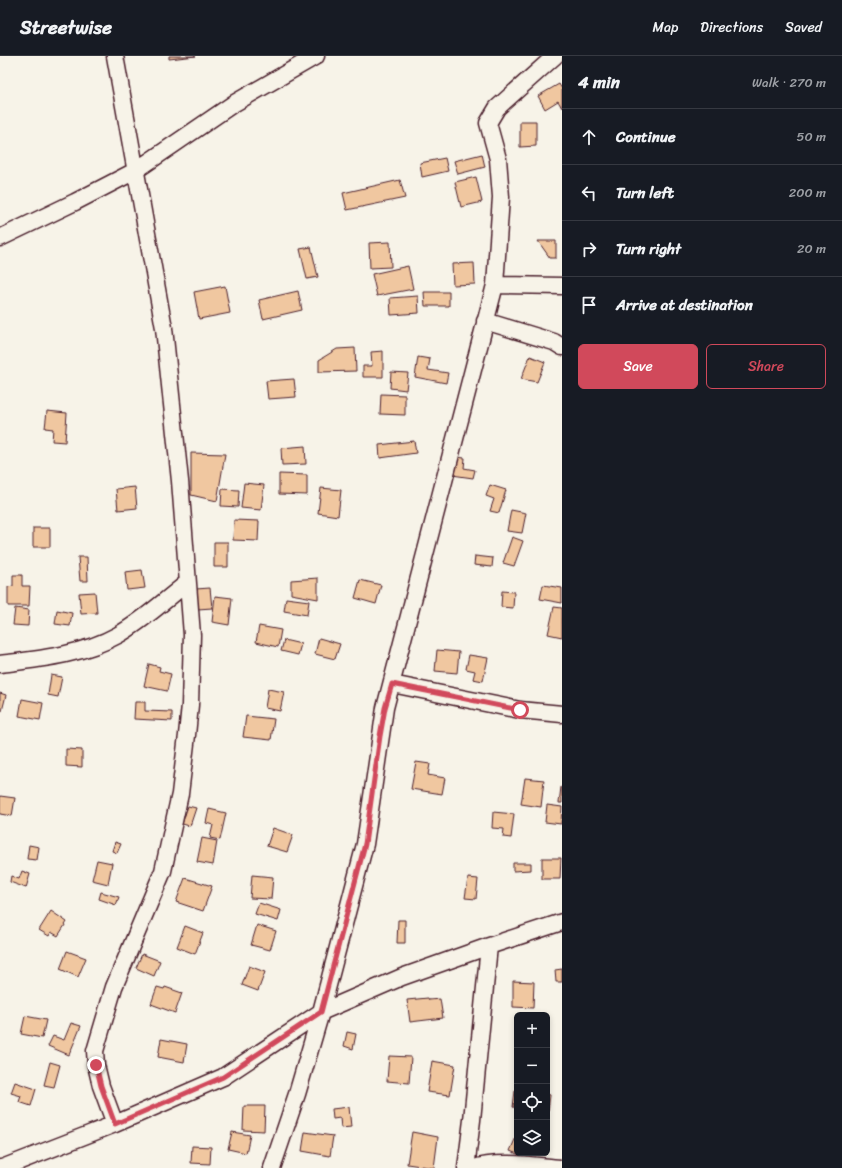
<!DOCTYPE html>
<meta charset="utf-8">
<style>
:root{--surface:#171b24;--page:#20242c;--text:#f1f3f6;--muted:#9ea1a6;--line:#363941;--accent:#d1495b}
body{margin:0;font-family:Sriracha,sans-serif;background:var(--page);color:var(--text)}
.controls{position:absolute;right:12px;bottom:12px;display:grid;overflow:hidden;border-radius:6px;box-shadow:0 2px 6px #0003}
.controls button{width:36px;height:36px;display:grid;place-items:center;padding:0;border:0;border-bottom:1px solid var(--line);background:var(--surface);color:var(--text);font:20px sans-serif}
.stop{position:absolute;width:12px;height:12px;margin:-9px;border:3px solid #d1495b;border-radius:50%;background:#fff}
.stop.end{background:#d1495b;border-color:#fff;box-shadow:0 1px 4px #0008}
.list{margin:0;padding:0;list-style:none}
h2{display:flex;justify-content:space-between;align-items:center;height:52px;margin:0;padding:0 16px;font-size:17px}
h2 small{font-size:13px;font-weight:400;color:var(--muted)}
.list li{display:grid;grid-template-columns:26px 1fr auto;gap:12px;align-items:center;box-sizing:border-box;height:56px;padding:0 16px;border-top:1px solid var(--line)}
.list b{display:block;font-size:15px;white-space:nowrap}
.list em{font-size:13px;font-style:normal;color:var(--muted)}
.actions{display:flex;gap:8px;padding:12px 16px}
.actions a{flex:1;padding:9px 0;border:1px solid var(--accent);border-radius:6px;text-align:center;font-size:14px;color:var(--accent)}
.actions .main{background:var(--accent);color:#fff}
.icon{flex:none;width:22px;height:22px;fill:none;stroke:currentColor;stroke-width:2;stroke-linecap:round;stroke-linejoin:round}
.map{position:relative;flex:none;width:562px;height:1112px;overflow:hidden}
header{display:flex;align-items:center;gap:24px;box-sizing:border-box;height:56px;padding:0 20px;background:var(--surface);border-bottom:1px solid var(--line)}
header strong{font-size:19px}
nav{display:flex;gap:22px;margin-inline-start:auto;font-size:14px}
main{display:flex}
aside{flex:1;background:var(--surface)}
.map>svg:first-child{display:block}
.building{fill:#f0c7a0;stroke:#4a1f2b}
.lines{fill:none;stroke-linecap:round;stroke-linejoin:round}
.minor-casing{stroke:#4a1f2b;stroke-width:19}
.minor{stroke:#f7f3e8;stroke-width:16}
.route{stroke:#d1495b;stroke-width:5}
</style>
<header>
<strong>Streetwise</strong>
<nav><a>Map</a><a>Directions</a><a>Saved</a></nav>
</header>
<main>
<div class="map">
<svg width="562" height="1112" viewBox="0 0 562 1112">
<rect width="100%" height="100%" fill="#f7f3e8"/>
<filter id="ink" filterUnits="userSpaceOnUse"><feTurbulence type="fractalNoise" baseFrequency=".025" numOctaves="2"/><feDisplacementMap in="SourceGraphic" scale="8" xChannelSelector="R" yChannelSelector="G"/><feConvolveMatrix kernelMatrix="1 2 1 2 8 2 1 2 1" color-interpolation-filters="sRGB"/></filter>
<g filter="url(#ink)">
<path class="building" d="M 169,0 L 196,0 L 169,3 Z
M 559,28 L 562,33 L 562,52 L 558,45 L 545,53 L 538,40 Z
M 520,65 L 536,65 L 536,90 L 520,91 Z
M 482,98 L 485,111 L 458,118 L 454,105 Z
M 445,102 L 448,115 L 422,121 L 420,107 Z
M 476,121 L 482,146 L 461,151 L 455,126 Z
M 400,124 L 405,142 L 347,154 L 343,137 Z
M 538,185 L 556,185 L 556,202 L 550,202 Z
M 390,186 L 391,211 L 370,212 L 369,187 Z
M 311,191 L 318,221 L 307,223 L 300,193 Z
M 474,207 L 475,228 L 453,229 L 452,208 Z
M 408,210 L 413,233 L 377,240 L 372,218 Z
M 225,230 L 230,257 L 199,263 L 194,236 Z
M 298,235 L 302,254 L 263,263 L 259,244 Z
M 424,236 L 449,236 L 449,250 L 425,250 Z
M 418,240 L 419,257 L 391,259 L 390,242 Z
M 355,292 L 356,315 L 319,316 L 319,304 L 337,293 Z
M 383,295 L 383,321 L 363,321 L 363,310 L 372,310 L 371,296 Z
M 530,300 L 545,306 L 537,326 L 521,323 Z
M 418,301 L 430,303 L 428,314 L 448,317 L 446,327 L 415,321 Z
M 391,316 L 408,317 L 406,334 L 390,332 Z
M 294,323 L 296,341 L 268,343 L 266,325 Z
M 381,338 L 405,339 L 405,359 L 380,358 Z
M 47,355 L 67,357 L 65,386 L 52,385 L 53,373 L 45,372 Z
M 414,385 L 416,397 L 380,402 L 379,389 Z
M 305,390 L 306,408 L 282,409 L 281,392 Z
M 191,397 L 225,398 L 217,445 L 191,439 Z
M 455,401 L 465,402 L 464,412 L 475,414 L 473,422 L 452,419 Z
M 279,418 L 307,419 L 307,439 L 279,438 Z
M 244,427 L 264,429 L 261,454 L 241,452 Z
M 490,429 L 506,434 L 499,457 L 490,455 L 494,443 L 486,440 Z
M 135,431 L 137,452 L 118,454 L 116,433 Z
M 321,432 L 341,434 L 338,460 L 318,457 Z
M 222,433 L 239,434 L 238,451 L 221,450 Z
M 511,454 L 526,457 L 522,477 L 507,475 Z
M 234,464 L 259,465 L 258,485 L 233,484 Z
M 33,472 L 50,472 L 50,491 L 33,491 Z
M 512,481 L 523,485 L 514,510 L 503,507 Z
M 214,486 L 228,486 L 228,511 L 214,511 Z
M 475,500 L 493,502 L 492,511 L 474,509 Z
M 78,501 L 87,501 L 88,525 L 80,525 Z
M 142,514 L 145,532 L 127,534 L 125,516 Z
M 13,519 L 22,519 L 22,530 L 30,530 L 29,550 L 8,550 L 8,531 L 13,530 Z
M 318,522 L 318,543 L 291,538 L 291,524 Z
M 360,524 L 381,529 L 376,548 L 355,542 Z
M 543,529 L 562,532 L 562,547 L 540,543 Z
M 210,532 L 212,552 L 198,553 L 196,533 Z
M 502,535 L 514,536 L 513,552 L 501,551 Z
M 95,536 L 97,557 L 81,558 L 79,537 Z
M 215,540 L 232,542 L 229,569 L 212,566 Z
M 286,542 L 309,545 L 307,559 L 284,555 Z
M 554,551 L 562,552 L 562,581 L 548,578 Z
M 15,552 L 29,554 L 28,570 L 13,569 Z
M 57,554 L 72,557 L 70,570 L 55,568 Z
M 259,570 L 281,574 L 278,591 L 256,586 Z
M 319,582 L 340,588 L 335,603 L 315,598 Z
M 284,584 L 301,588 L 298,599 L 281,595 Z
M 437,594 L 459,596 L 457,617 L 435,615 Z
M 469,599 L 488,602 L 483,625 L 473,623 L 475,615 L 466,613 Z
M 149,608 L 160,611 L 159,615 L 171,618 L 167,635 L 144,630 Z
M 51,619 L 62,621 L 58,641 L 48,639 Z
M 268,633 L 284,636 L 280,655 L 265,652 Z
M 0,637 L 6,639 L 2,655 L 0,654 Z
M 22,643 L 43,647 L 40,664 L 19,660 Z
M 135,646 L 145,646 L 145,655 L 172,656 L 172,665 L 134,663 Z
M 246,660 L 274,663 L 271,684 L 243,681 Z
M 66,693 L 82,694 L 82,711 L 66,710 Z
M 416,706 L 430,708 L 428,719 L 445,722 L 442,738 L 411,733 Z
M 525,722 L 544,724 L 541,751 L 521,748 Z
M 561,731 L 562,731 L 562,747 L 559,747 Z
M 0,740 L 15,742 L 12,760 L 0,758 Z
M 547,749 L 562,751 L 561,768 L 545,766 Z
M 188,750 L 196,752 L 190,770 L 182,768 Z
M 209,753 L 226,757 L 220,784 L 210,782 L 213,769 L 206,767 Z
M 493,756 L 514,758 L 511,782 L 503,781 L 504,773 L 492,772 Z
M 273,772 L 293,779 L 287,796 L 267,790 Z
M 202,782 L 217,785 L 213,809 L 197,806 Z
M 115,786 L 121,788 L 117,797 L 112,795 Z
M 29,789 L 39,791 L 37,804 L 27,803 Z
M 542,802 L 561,802 L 560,823 L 542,823 Z
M 97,804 L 112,807 L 108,828 L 92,824 Z
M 513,807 L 531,807 L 531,814 L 513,815 Z
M 22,815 L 30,818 L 26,832 L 10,826 L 11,820 L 19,823 Z
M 252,819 L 273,821 L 271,843 L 250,842 Z
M 185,822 L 212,830 L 203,855 L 176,846 Z
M 468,822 L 478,823 L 476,843 L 465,842 Z
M 101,836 L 119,841 L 116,849 L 99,843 Z
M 259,847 L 281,854 L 278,865 L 255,858 Z
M 51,855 L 67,866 L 58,880 L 51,876 L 49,880 L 39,874 Z
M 398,864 L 405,864 L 405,887 L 397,887 Z
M 257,869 L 276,875 L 270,894 L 251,889 Z
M 185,870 L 203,877 L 195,898 L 177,891 Z
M 67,895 L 86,902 L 78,921 L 60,913 Z
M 142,898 L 160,905 L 154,920 L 136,912 Z
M 249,910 L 265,916 L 258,935 L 242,929 Z
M 562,913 L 562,926 L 556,926 L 555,914 Z
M 513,925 L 534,926 L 533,952 L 513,951 Z
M 157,931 L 164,933 L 165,931 L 182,937 L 175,957 L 151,948 Z
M 428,942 L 429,944 L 440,943 L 443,962 L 410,966 L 407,944 Z
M 25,960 L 46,964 L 42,982 L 21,978 Z
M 71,967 L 81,970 L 69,999 L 48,990 L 53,980 L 64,984 Z
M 347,976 L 356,978 L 353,993 L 344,990 Z
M 161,983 L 187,988 L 184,1006 L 158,1001 Z
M 389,1000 L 411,1001 L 409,1027 L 387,1025 Z
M 432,1005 L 455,1009 L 450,1039 L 427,1036 Z
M 50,1006 L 60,1009 L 54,1031 L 44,1029 Z
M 15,1026 L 36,1033 L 31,1050 L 19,1046 L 21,1040 L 11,1037 Z
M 515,1035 L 517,1036 L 517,1052 L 513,1051 Z
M 547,1038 L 550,1039 L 547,1065 Z
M 244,1050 L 265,1050 L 264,1075 L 243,1074 Z
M 349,1051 L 351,1071 L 341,1072 L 340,1062 L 333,1063 L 332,1053 Z
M 232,1076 L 250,1079 L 246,1097 L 228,1093 Z
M 305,1076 L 333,1080 L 330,1100 L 302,1095 Z
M 412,1076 L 438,1081 L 434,1112 L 407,1108 Z
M 517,1079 L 517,1097 L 532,1097 L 530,1103 L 510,1095 Z
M 192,1090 L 211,1091 L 210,1108 L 191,1107 Z"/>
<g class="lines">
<defs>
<path id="minor" d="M 0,182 L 75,146 L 135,115 L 233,48 L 316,0
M 495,229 L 562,230
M 485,265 L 554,286 L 562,291
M 0,608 C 40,603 82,599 118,579 C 143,565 165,544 187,527
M 392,628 L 520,654 L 562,658
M 115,1068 L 101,1030 L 96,1009 L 95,995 L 114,931 L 163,815 L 180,738 L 187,679 L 190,649 L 192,579 L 180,425 L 164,272 L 115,0
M 2,1112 L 115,1068 L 223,1021 L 321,956 L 402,921 L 489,890 L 562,866
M 272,1112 L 297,1038 L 321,956 L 365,788 L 385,652 L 495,229 L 501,141 L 498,103 L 488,67 L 497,52 L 555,0
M 466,1112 L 472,1064 L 489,890
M 475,1112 C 495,1104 538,1110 562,1112"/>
</defs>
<use href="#minor" class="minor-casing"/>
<use href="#minor" class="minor"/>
</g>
</g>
<g class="lines" filter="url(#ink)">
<path class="route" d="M 96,1009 L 101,1030 L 115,1068 L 223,1021 L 321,956 L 365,788 L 380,680 L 385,652 L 392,628 L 520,654"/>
</g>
</svg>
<div class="controls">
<button>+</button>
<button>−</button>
<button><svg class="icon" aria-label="locate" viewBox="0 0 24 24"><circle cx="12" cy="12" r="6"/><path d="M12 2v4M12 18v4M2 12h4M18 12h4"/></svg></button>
<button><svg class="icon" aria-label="layers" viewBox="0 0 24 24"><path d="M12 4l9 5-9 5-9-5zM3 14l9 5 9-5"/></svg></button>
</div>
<div class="stop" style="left:520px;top:654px"></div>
<div class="stop end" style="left:96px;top:1009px"></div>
</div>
<aside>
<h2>4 min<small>Walk · 270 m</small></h2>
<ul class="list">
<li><svg class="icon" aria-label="ahead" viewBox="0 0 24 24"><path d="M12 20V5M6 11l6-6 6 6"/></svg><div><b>Continue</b></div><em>50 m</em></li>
<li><svg class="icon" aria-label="left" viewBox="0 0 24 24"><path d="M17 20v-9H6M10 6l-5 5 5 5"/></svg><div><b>Turn left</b></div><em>200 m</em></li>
<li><svg class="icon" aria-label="right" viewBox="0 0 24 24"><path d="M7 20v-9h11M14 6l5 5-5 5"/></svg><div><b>Turn right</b></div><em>20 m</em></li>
<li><svg class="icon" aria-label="arrive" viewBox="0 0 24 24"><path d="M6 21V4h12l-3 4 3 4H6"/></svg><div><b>Arrive at destination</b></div></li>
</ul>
<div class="actions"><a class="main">Save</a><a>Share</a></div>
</aside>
</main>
